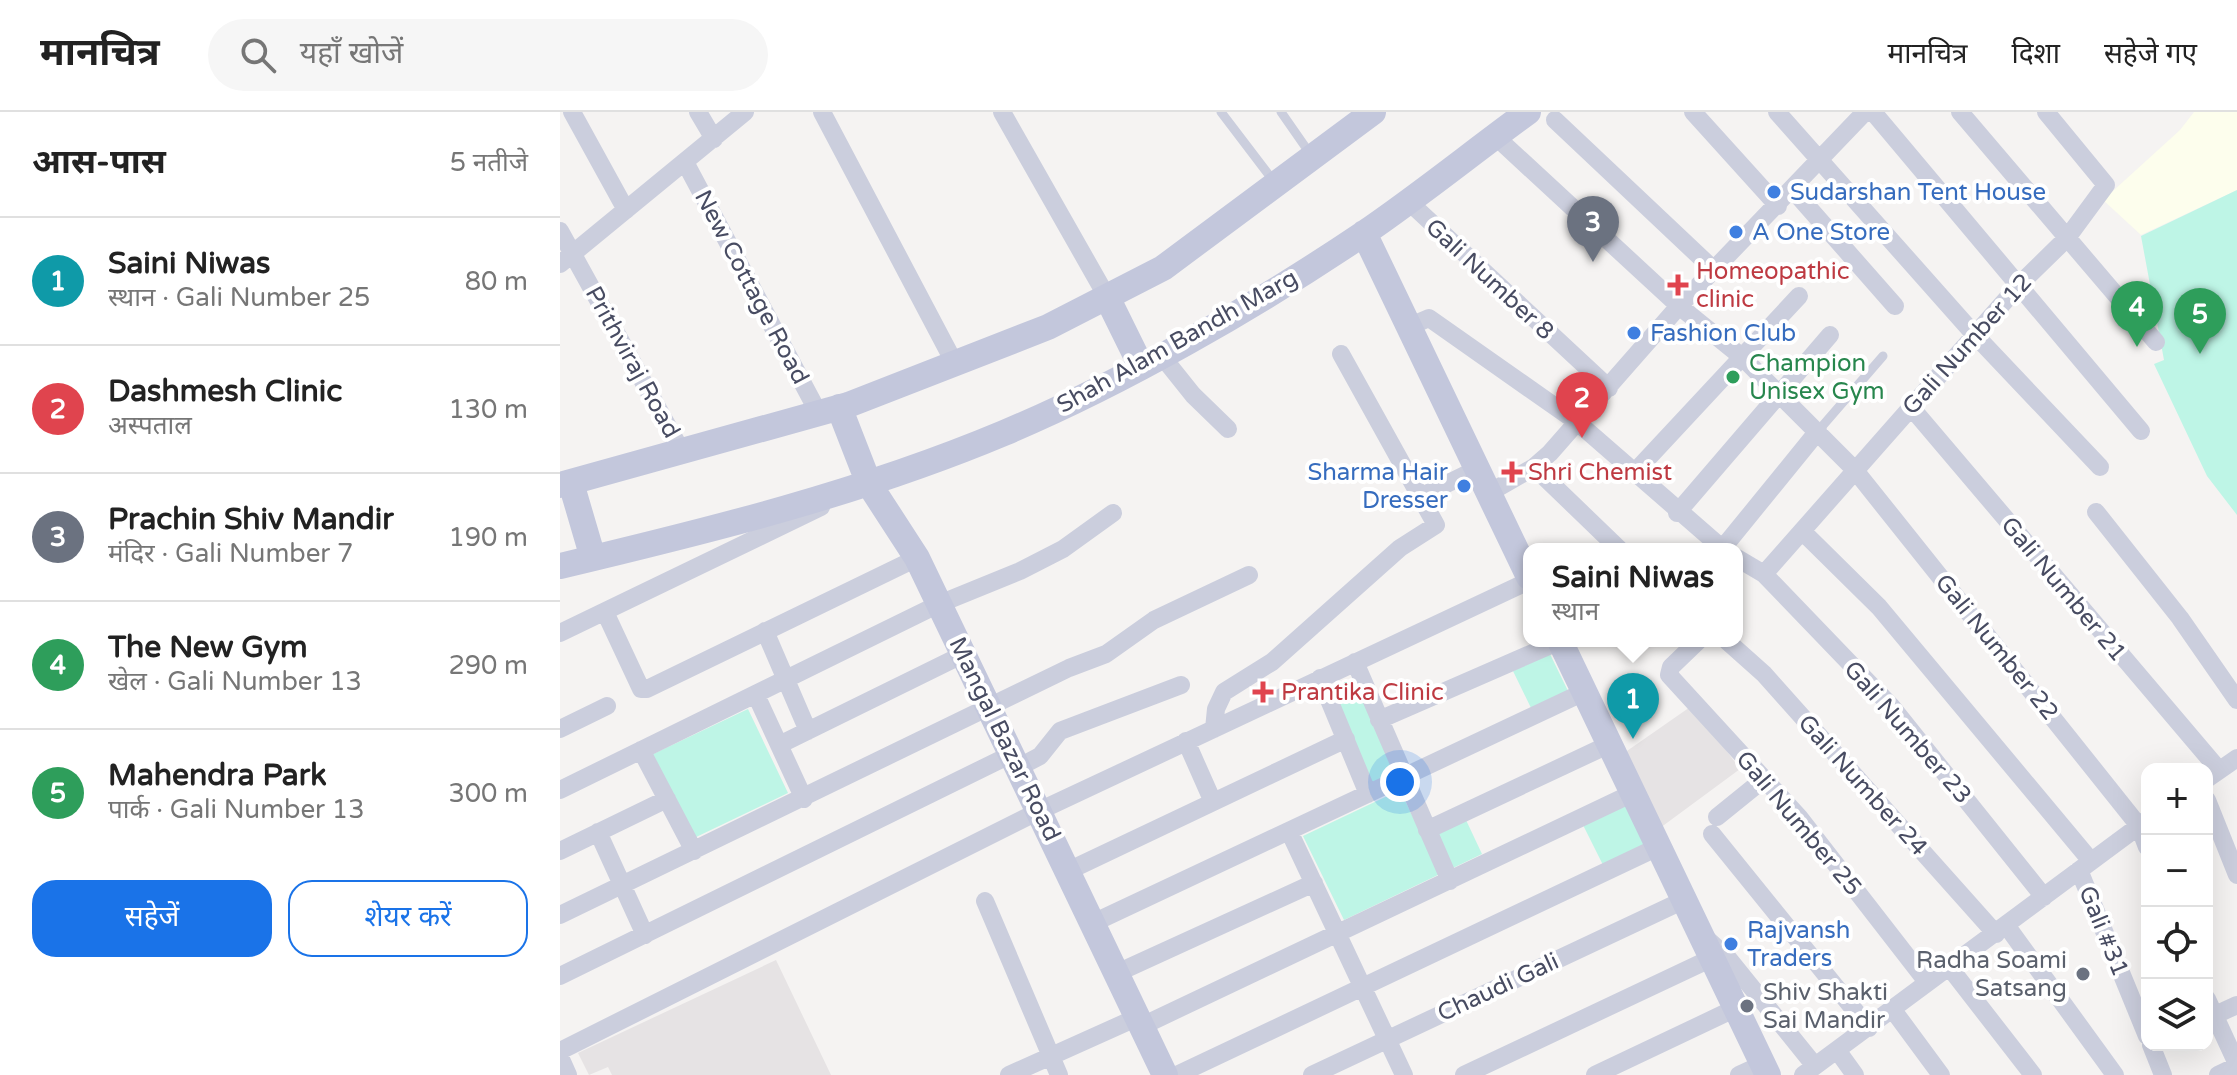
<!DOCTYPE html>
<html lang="hi">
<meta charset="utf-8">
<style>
:root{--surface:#fff;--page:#f6f6f6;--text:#222;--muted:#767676;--line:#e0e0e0;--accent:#1a73e8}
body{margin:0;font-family:"Varela Round","Noto Sans Devanagari",sans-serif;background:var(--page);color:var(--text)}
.controls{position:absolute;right:24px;bottom:24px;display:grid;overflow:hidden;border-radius:16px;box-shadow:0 8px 32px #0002}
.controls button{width:72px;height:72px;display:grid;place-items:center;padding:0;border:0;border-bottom:2px solid var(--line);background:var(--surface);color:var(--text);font:40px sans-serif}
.you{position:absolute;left:840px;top:670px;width:28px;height:28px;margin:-20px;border:6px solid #fff;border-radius:50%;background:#1a73e8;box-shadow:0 0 0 12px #1a73e833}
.badge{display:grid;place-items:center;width:52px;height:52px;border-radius:50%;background:var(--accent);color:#fff;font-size:26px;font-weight:700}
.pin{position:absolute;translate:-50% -66px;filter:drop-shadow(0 2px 4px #0008)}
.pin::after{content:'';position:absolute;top:42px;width:28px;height:24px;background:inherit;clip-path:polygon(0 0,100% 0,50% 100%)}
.popup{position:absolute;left:963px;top:431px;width:220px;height:104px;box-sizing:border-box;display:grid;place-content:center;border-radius:16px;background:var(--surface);filter:drop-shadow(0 2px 6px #0005);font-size:26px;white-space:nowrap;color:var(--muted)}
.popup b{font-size:30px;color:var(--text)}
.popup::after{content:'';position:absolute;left:50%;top:100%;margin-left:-16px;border:16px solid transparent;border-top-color:var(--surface)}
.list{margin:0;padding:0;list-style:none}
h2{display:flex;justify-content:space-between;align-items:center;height:104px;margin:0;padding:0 32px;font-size:34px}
h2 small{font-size:26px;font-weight:400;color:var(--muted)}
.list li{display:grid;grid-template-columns:52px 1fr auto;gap:24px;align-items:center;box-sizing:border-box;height:128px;padding:0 32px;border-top:2px solid var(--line)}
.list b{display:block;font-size:30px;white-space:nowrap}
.list p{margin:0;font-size:26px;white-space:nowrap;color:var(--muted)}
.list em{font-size:26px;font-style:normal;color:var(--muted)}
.actions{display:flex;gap:16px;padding:24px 32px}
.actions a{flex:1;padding:18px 0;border:2px solid var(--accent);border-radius:24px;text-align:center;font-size:28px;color:var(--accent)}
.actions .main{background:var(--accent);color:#fff}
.icon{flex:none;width:44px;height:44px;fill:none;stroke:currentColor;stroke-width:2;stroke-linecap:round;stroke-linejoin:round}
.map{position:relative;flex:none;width:1677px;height:963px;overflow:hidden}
header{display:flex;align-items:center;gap:48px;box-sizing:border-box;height:112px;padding:0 40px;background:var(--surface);border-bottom:2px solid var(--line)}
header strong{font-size:38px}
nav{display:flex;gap:44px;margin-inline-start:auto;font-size:28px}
.search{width:560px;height:72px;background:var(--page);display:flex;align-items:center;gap:20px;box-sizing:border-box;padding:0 28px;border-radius:44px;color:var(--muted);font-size:30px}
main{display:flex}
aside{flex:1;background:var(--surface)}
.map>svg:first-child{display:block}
.commercial{fill:#fdfeed}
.education{fill:#e6e3e4}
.green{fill:#bef5e6}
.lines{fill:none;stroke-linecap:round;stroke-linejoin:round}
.lane{stroke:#cbcedd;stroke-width:9}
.street{stroke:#cbcedd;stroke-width:18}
.secondary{stroke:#c3c7dc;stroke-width:26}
.shop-dot{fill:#3f7fe0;stroke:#fff;stroke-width:3}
.health-dot{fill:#e0444e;stroke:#fff;stroke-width:3}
.leisure-dot{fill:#2e9e5b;stroke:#fff;stroke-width:3}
.worship-dot{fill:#6b7280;stroke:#fff;stroke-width:3}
.labels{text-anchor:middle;stroke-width:8;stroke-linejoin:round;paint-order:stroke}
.shop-label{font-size:24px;fill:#366cbe;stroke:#fff;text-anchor:start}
.health-label{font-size:24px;fill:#be3a42;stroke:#fff;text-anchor:start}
.street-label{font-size:24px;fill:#484c62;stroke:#fff}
.leisure-label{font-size:24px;fill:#27864d;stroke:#fff;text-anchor:start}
.worship-label{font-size:24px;fill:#5b616d;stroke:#fff;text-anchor:end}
</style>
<header>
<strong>मानचित्र</strong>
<div class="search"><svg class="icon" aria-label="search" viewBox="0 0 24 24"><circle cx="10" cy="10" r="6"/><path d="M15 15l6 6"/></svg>यहाँ खोजें</div>
<nav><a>मानचित्र</a><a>दिशा</a><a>सहेजे गए</a></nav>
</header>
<main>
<aside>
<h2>आस-पास<small>5 नतीजे</small></h2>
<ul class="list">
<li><span class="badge" style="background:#0f9aa8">1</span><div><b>Saini Niwas</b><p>स्थान · Gali Number 25</p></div><em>80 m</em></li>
<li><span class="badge" style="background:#e0444e">2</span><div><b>Dashmesh Clinic</b><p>अस्पताल</p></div><em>130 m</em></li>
<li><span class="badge" style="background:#6b7280">3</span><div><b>Prachin Shiv Mandir</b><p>मंदिर · Gali Number 7</p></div><em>190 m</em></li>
<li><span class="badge" style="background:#2e9e5b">4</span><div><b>The New Gym</b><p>खेल · Gali Number 13</p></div><em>290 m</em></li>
<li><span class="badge" style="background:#2e9e5b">5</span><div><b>Mahendra Park</b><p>पार्क · Gali Number 13</p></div><em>300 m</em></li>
</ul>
<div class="actions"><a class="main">सहेजें</a><a>शेयर करें</a></div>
</aside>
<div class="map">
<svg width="1677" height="963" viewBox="0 0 1677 963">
<rect width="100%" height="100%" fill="#f5f3f2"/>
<path class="commercial" d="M 1634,0 L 1677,0 L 1677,78 L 1581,123 L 1543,88 L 1620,18 Z"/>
<path class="education" d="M 1133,593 L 1180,657 L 1100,716 L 1064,641 Z
M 216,848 L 271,963 L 52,963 L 48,955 L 29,963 L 18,941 Z"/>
<path class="green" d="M 1677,78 L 1677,403 L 1647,364 L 1594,252 L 1604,248 L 1581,124 Z
M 990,542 L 1008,579 L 971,596 L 953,559 Z
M 795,565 L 836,661 L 811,673 L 771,576 Z
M 188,597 L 228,681 L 132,727 L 91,643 Z
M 840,678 L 880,762 L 784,808 L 743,724 Z
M 1069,688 L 1091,732 L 1044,755 L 1022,711 Z
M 906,708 L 922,742 L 893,756 L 877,721 Z"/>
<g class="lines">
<path class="lane" d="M 661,0 L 715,71
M 721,0 L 751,43
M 1258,319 L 1323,244"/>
<path class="street" d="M 12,0 L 66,98
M 138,0 L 154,27
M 262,0 L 395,252
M 442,0 L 547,185
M 1133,0 L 1218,94
M 1217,0 L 1414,222 L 1540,355
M 1313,0 L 1581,319
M 1400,0 L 1596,230
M 995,8 L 1154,158
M 935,24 L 1119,194 L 1182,245 L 1294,357 L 1579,714 L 1587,735
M 125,50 L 258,300
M 1233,78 L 1335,194
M 848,89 L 1049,276
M 0,119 L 122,340
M 0,152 L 185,0
M 848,215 L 869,206 L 1017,310 L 1163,437
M 601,243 L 633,283 L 668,317
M 1350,294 L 1659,658
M 974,355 L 1059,437
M 1074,361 L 1239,184
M 929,381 L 974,355 L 990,341 L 1119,194 L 1305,0
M 858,386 L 917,357
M 1536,400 L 1620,506 L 1677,588
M 1117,401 L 1270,223
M 1243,420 L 1319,495 L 1531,749
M 1162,437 L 1258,319
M 1177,446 L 1204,462 L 1331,594 L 1484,785
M 1204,462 L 1459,173 L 1507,126 L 1546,73 L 1486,0
M 45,500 L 81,577 L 87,577 L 357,446
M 205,519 L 248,619
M 0,521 L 261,395
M 1138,529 L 1111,555 L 1109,563 L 1239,705 L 1367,870
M 1167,529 L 1204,562 L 1436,822
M 795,550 L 890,769
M 760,566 L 808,682
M 196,583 L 244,687
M 819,608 L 1000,529
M 0,617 L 47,594
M 654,617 L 656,597 L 664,580 L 712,550 L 840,436 L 876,413 L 781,242
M 626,629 L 653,690
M 219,633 L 404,542
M 81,638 L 134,739
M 459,655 L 480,644 L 500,619 L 621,573
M 1647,667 L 1677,646
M 0,678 L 379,492 L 460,459 L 503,437 L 553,401
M 1647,688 L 1677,763
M 1157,705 L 1204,667
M 867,718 L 1050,632
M 729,719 L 844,963
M 38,720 L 85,823
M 1152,722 L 1309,916
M 0,739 L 107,687
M 1519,758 L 1587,924
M 508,759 L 786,627
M 425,789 L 499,963
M 0,803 L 509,556 L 546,542 L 594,508 L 689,463
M 533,811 L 1024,580
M 1446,813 L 1555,963
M 1148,828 L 1167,845 L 1255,954
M 1390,856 L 1473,963
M 557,861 L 754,771
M 0,864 L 452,642
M 1647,887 L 1677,952
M 1333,898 L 1381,963
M 1653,904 L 1677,893
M 582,914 L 1073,681
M 1591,933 L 1603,963
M 1277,938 L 1295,963
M 0,939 L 479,699 L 969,469
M 0,945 L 8,963
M 449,963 L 578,905
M 617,963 L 1098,735
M 752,963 L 1124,788
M 904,963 L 1152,846
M 1035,963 L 1176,896
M 1179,963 L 1203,952
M 1243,963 L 1587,708
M 1658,963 L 1677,954"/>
<path class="secondary" d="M 804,121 L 969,465
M 547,185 L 581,254
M 279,295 L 309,372 L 357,446 L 605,963
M 11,371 L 33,446
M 0,373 L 288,293 L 488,215 L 603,156 L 813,0
M 0,454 C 151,418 301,381 444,321 C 563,271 696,194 803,122 C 859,84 913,40 968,0
M 1000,529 L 1208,963"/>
</g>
<g class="shop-dot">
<circle cx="1214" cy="80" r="8"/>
<circle cx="1176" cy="120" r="8"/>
<circle cx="1074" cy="221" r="8"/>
<circle cx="904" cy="374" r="8"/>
<circle cx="1171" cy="832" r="8"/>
</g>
<g class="health-dot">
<path d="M1114 161h8v8h8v8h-8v8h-8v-8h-8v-8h8z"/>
<path d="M948 348h8v8h8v8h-8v8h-8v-8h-8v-8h8z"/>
<path d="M699 568h8v8h8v8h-8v8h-8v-8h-8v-8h8z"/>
</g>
<circle class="leisure-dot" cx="1173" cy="265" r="8"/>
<g class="worship-dot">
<circle cx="1523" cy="862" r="8"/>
<circle cx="1187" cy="894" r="8"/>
</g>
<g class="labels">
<g class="shop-label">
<text x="1230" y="88">Sudarshan Tent House</text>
<text x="1192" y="128">A One Store</text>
<text x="1090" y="229">Fashion Club</text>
<text x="888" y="368" text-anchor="end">Sharma Hair<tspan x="888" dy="28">Dresser</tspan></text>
<text x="1187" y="826">Rajvansh<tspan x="1187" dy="28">Traders</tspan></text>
</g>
<g class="health-label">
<text x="1136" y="167">Homeopathic<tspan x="1136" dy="28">clinic</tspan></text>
<text x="968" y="368">Shri Chemist</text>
<text x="721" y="588">Prantika Clinic</text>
</g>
<g class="street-label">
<text transform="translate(930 167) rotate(43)" y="8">Gali Number 8</text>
<text transform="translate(192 175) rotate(62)" y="8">New Cottage Road</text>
<text transform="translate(617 229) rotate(-29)" y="8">Shah Alam Bandh Marg</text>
<text transform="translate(1407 232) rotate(-48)" y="8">Gali Number 12</text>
<text transform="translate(73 250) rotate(61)" y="8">Prithviraj Road</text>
<text transform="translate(1504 477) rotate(50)" y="8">Gali Number 21</text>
<text transform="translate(1437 535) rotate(51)" y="8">Gali Number 22</text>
<text transform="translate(1348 620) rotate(49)" y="8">Gali Number 23</text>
<text transform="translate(445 627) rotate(64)" y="8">Mangal Bazar Road</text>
<text transform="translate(1303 673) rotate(48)" y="8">Gali Number 24</text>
<text transform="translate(1239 711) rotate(50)" y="8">Gali Number 25</text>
<text transform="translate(1544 819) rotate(68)" y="8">Gali #31</text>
<text transform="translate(938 875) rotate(-25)" y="8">Chaudi Gali</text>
</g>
<g class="leisure-label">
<text x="1189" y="259">Champion<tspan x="1189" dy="28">Unisex Gym</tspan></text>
</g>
<g class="worship-label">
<text x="1507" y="856">Radha Soami<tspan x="1507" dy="28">Satsang</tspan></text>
<text x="1203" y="888" text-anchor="start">Shiv Shakti<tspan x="1203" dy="28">Sai Mandir</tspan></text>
</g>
</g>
</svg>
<div class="controls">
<button>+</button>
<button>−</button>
<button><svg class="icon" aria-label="locate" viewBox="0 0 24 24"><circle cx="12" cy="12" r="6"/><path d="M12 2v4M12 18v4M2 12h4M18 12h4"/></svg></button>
<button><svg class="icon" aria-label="layers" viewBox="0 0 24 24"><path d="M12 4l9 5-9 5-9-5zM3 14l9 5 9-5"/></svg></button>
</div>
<div class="you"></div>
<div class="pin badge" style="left:1073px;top:627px;background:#0f9aa8">1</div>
<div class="popup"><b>Saini Niwas</b>स्थान</div>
<div class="pin badge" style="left:1022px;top:326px;background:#e0444e">2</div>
<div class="pin badge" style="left:1033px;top:150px;background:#6b7280">3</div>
<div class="pin badge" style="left:1577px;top:235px;background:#2e9e5b">4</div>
<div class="pin badge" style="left:1640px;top:242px;background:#2e9e5b">5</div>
</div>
</main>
